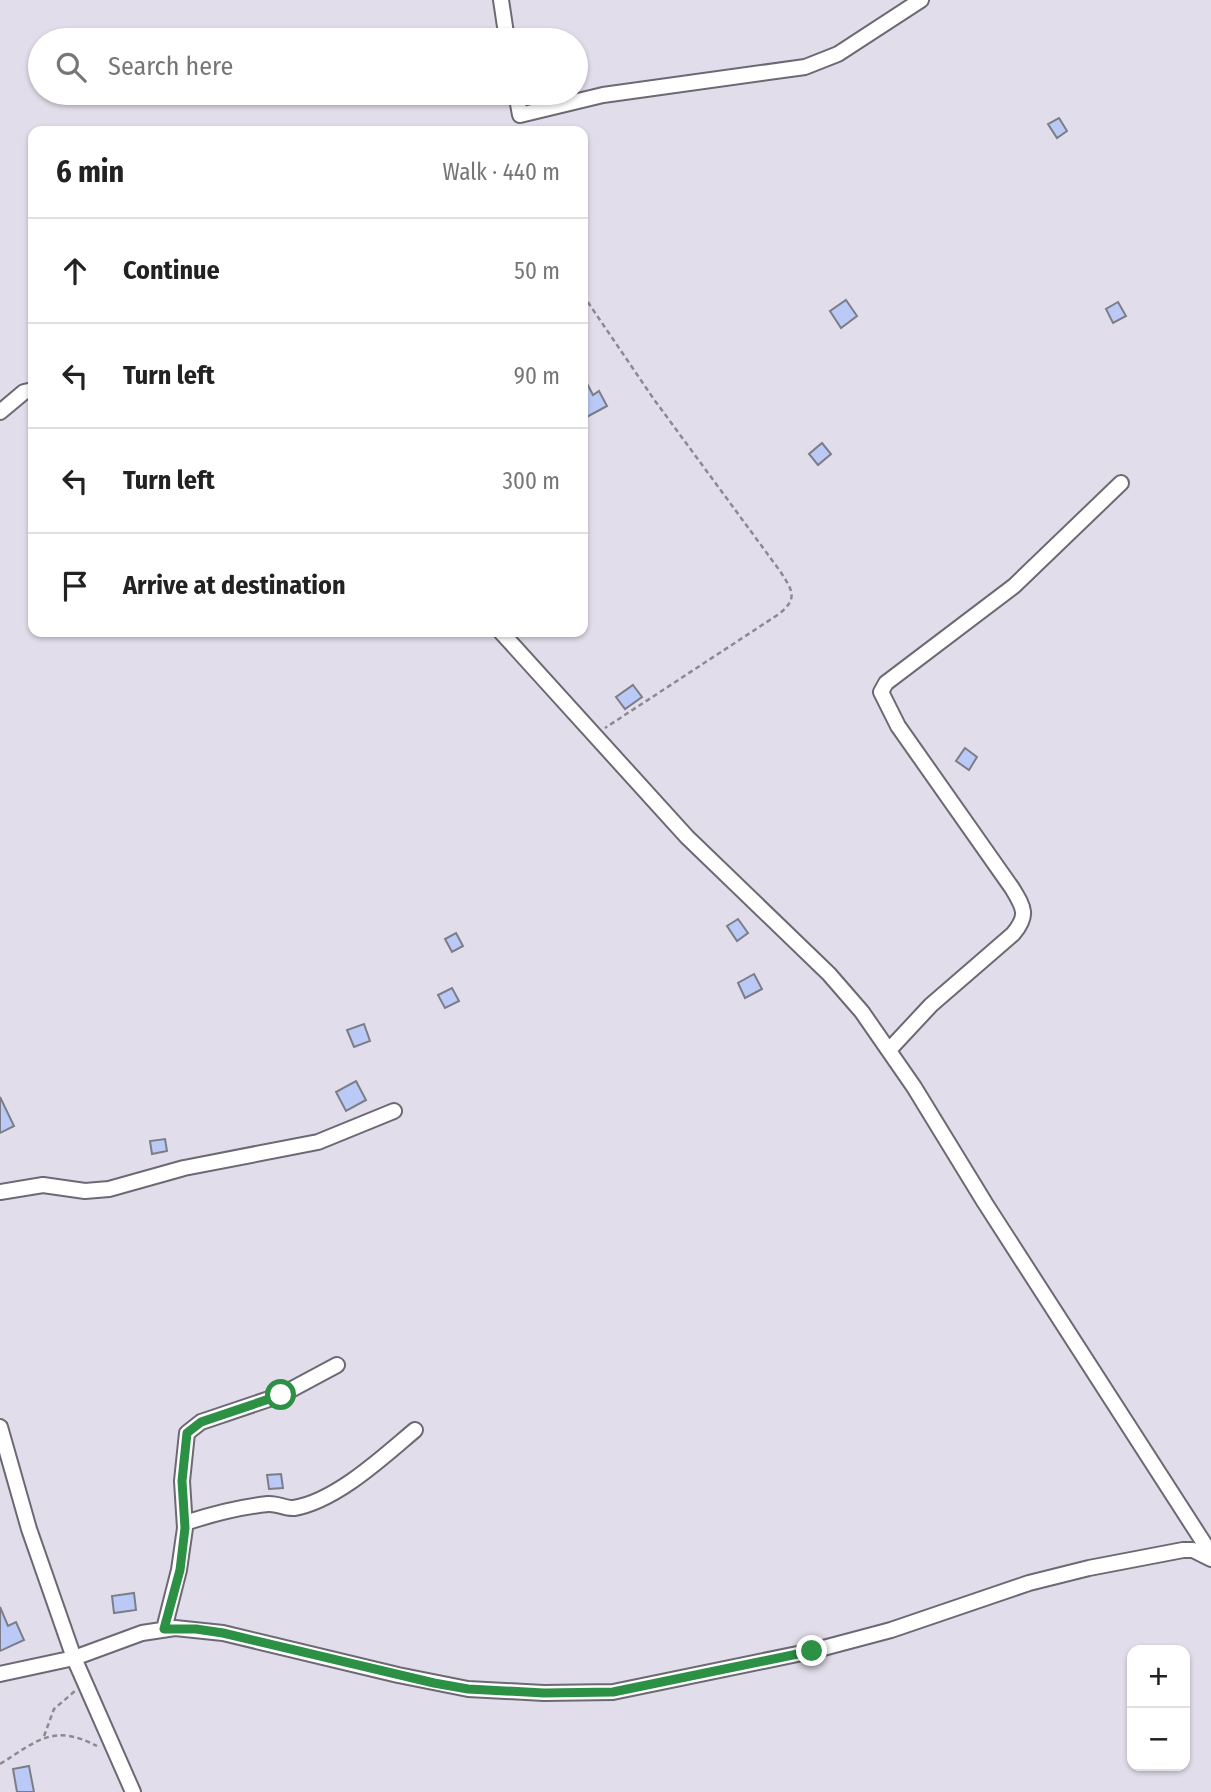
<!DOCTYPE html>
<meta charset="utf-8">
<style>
:root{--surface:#fff;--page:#f6f6f6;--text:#222;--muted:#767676;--line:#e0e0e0}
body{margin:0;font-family:"Fira Sans Condensed",sans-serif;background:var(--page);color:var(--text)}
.controls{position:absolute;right:21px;bottom:21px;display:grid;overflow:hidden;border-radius:14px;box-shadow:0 2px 5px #0004}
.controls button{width:63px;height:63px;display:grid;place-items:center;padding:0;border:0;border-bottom:2px solid var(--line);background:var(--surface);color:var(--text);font:35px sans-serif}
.stop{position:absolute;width:21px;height:21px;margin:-16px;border:5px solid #2c9045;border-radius:50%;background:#fff}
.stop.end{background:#2c9045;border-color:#fff;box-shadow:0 2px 7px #0008}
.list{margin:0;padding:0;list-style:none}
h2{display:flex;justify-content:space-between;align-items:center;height:91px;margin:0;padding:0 28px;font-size:30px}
h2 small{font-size:23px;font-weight:400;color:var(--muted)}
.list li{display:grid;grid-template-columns:46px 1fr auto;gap:21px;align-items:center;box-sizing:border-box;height:105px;padding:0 28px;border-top:2px solid var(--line)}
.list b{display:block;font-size:26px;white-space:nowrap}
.list em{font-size:23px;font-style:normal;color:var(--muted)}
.icon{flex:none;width:38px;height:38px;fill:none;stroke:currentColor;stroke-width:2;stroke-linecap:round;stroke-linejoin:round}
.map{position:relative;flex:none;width:1211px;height:1792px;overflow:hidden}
.search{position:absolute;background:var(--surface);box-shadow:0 2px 5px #0004;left:28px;top:28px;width:560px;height:77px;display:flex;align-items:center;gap:18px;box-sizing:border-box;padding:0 24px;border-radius:38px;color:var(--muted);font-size:26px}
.panel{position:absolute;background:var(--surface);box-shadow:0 2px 5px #0004;left:28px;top:126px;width:560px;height:511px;border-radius:14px}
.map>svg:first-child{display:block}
.building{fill:#bbc9f7;stroke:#7b7e89;stroke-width:2}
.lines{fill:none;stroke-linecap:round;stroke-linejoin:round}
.street-casing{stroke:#6d6973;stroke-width:18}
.path{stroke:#8d8992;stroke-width:2.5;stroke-dasharray:5 3.5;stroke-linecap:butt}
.street{stroke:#fff;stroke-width:14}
.route{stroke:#2c9045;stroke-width:9}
</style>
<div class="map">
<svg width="1211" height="1792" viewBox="0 0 1211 1792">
<rect width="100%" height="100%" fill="#e2ddea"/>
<path class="building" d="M 1059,118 L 1067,131 L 1057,138 L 1048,124 Z
M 846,300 L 857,316 L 841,328 L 830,311 Z
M 1118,302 L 1126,316 L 1113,323 L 1106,309 Z
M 583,376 L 593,395 L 599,391 L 607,406 L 583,419 Z
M 822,443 L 831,454 L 818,465 L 809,454 Z
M 633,685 L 642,697 L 625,709 L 616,697 Z
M 965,748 L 977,757 L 969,770 L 956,761 Z
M 738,919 L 748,933 L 737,941 L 727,926 Z
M 456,933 L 463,946 L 452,952 L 445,939 Z
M 754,974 L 762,989 L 745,998 L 738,983 Z
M 452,988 L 459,1001 L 445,1008 L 438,995 Z
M 364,1024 L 370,1041 L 354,1047 L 347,1030 Z
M 356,1081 L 366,1100 L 346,1111 L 336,1092 Z
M 0,1097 L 14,1126 L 0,1133 Z
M 165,1139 L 167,1151 L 152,1154 L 150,1141 Z
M 281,1474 L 283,1488 L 269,1489 L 267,1475 Z
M 134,1593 L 136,1610 L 114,1613 L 112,1596 Z
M 0,1607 L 8,1626 L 16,1622 L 24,1640 L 0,1651 Z
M 29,1766 L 34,1792 L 17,1792 L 13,1769 Z"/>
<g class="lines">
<defs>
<path id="street" d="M 501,0 L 507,40
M 516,93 L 520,115 L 603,95 L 805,67 L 838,54 L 921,0
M 0,412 L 24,392 L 33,390
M 501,632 L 687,837 L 829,974 L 862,1012 L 914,1087 L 985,1203 L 1211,1554
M 889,1050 L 931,1005 L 1013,934 C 1029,915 1024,908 1012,888 L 898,726 L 881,692 L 886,683 L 1014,586 L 1121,483
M 0,1192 L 43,1185 L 85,1191 L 109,1189 L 184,1168 L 318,1142 L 394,1111
M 0,1427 L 29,1529 L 74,1658 L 133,1792
M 185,1523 C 212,1514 239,1507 268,1504 C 277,1503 286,1509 294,1508 C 336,1501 383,1457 415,1430
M 164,1629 L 179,1570 L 185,1528 L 182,1481 L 187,1433 L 201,1422 L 281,1395 L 337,1365
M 0,1674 L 74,1658 L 142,1633 L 175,1628 L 223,1633 L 398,1675 L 468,1689 L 544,1693 L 613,1692 L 812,1651 L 891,1630 L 1029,1583 L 1089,1568 L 1183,1550 L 1193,1550 L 1211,1559"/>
</defs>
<use href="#street" class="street-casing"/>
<path class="path" d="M 583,295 L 653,398 L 780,571 C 792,590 799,598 779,614 L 605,728
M 44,1736 L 54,1709 L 75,1691
M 0,1764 C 37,1741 53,1723 97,1746"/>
<use href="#street" class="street"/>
</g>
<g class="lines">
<path class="route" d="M 281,1395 L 201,1422 L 187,1433 L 182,1481 L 185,1528 L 180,1570 L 164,1629 L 196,1629 L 223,1633 L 434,1683 L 468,1689 L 544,1693 L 613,1692 L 812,1651"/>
</g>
</svg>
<div class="controls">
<button>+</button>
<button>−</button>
</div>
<div class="stop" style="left:281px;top:1395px"></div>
<div class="stop end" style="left:812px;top:1651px"></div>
<div class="search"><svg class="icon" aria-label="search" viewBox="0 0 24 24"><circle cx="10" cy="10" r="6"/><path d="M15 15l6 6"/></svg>Search here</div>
<section class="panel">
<h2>6 min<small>Walk · 440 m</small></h2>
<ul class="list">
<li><svg class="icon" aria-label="ahead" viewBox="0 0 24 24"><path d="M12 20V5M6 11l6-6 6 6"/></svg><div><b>Continue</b></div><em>50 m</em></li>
<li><svg class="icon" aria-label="left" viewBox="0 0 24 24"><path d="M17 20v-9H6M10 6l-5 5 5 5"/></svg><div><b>Turn left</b></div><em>90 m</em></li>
<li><svg class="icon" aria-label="left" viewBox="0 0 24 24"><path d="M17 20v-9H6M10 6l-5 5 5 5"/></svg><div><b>Turn left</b></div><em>300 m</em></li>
<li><svg class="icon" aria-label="arrive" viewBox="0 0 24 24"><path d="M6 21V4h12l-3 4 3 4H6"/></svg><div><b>Arrive at destination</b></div></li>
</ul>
</section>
</div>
